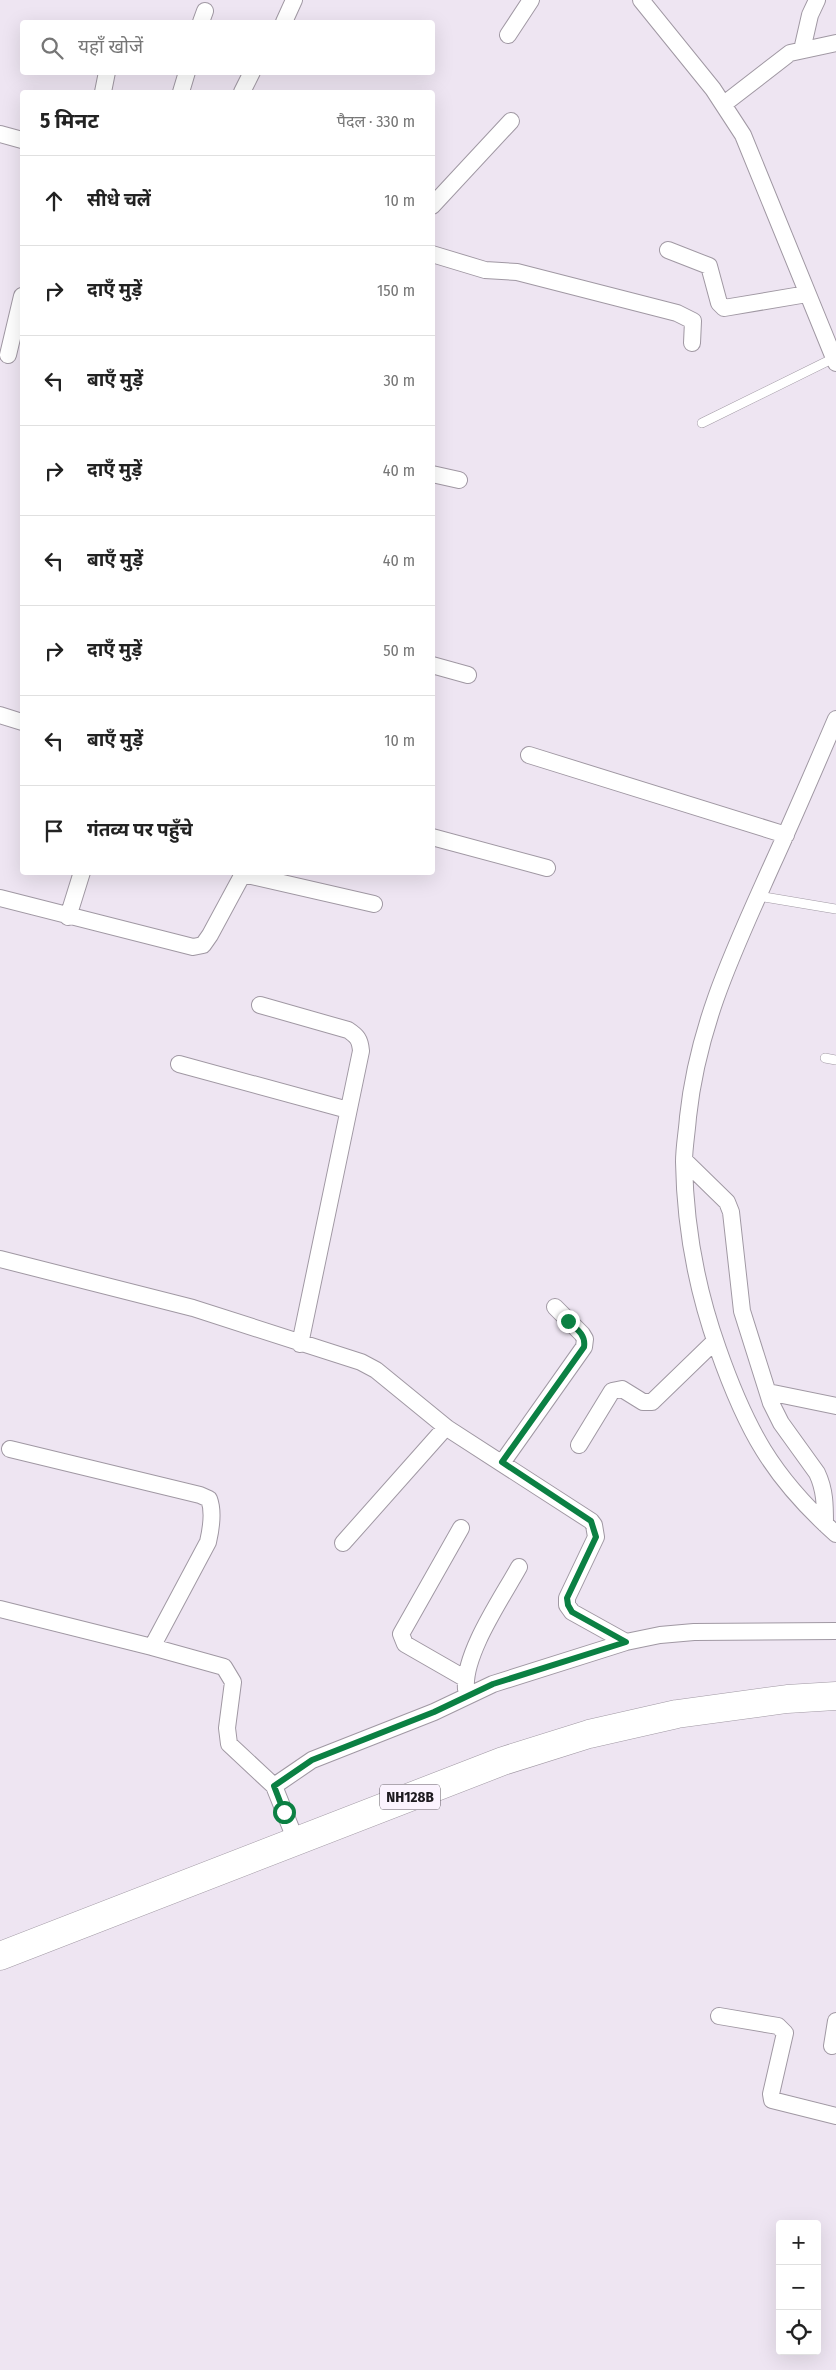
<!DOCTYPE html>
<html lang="hi">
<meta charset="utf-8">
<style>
:root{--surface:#fff;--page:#f6f6f6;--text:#222;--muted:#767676;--line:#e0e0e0}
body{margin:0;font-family:"Fira Sans Condensed","Noto Sans Devanagari",sans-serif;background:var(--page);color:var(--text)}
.controls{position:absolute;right:15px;bottom:15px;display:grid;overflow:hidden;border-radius:5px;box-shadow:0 5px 20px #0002}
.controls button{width:45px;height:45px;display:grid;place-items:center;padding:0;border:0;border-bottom:1px solid var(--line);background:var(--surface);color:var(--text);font:25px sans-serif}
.stop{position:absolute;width:15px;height:15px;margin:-11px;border:4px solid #0b8043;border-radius:50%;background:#fff}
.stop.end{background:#0b8043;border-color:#fff;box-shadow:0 1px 5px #0008}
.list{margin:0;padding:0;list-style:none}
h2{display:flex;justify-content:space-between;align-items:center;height:65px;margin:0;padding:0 20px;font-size:21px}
h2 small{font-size:16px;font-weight:400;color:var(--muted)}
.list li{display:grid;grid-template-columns:32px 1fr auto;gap:15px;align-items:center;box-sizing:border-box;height:90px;padding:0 20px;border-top:1px solid var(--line)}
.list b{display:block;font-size:19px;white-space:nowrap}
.list em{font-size:16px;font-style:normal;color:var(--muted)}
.icon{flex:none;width:28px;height:28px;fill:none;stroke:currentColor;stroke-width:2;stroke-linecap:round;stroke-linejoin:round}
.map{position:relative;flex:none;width:836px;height:2370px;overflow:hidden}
.search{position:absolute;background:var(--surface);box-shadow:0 5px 20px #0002;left:20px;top:20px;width:415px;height:55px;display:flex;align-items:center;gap:12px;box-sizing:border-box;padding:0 18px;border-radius:5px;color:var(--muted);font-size:19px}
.panel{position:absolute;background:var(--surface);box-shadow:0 5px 20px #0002;left:20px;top:90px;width:415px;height:785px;border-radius:5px}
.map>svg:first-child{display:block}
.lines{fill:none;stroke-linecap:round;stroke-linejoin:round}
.service-casing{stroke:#a098a3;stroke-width:10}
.minor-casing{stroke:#a098a3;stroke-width:18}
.trunk-casing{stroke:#a098a3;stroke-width:29}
.service{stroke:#fff;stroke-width:9}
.minor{stroke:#fff;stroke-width:16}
.trunk{stroke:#fff;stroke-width:28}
.route{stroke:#0b8043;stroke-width:6}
.labels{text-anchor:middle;stroke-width:5;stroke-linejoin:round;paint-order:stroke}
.shield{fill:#fbf3fe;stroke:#605b62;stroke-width:1}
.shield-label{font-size:15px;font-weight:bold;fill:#1d1a1f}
</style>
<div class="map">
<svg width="836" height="2370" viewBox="0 0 836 2370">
<rect width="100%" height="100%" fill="#eee5f2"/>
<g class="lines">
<defs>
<path id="service" d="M 702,423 L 834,358
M 758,896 L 836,909
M 825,1058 L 836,1060"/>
<path id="minor" d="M 641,0 L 713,89 L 743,135 L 836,363
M 201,22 L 205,11
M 284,22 L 294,0
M 508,35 L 531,0
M 802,50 L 810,15 L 817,0
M 103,92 L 107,72
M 181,92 L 187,72
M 242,92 L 252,72
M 724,104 L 790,53 L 836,43
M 0,134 L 22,140
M 432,206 L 511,121
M 668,250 L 709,266 L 719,303 L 724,308 L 807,294
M 432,254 L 485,270 L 517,272 L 677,313 L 693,321 L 692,343
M 8,355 L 22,296
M 432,474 L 459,480
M 432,665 L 468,675
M 0,715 L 22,722
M 836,719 C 815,768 794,817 772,865 C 734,950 698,1024 688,1117 C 687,1132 684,1147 684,1162 C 685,1224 697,1290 718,1349 C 746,1429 772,1477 836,1534
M 529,755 L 786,835
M 432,837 L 547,868
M 243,874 L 374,904
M 0,898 L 193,947 L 203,945 L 210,935 L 244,872
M 68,917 L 82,872
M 260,1005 L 348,1030 C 357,1036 360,1039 361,1051 L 300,1344
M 179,1064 L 348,1110
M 684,1160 L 727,1202 L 731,1212 L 742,1311 L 771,1403 L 781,1423 L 817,1473 C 825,1490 825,1505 825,1524
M 0,1259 L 193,1308 L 361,1362 L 376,1370 L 447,1428 L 591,1521 L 594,1525 L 596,1537 L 567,1598 L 567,1605 L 572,1612 L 626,1642
M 768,1392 L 836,1406
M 579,1445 L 612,1391 L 622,1389 L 643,1402 L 652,1402 L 715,1341
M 10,1449 L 200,1495 L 209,1499 C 214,1512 211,1529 208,1542 L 152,1647 L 224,1667 L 233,1682 L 227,1728 L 229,1744 L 274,1786 L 296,1841
M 502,1463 L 584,1347 L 585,1339 L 582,1334 L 555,1307
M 461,1528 L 401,1634 L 405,1644 L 466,1679
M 343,1543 L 446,1427
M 0,1609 L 152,1647
M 466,1689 C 463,1654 502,1598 519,1567
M 274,1786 L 312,1760 L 434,1712 L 493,1684 L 626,1642 L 660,1635 L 694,1632 L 836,1631
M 719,2016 L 778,2026 L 785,2033 L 771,2094 L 772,2100 L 836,2116
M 832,2046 L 836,2021"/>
<path id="trunk" d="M 0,1956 L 503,1761 L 589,1734 L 677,1714 L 787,1699 L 836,1696"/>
</defs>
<use href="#service" class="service-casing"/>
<use href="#minor" class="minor-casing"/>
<use href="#trunk" class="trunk-casing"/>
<use href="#service" class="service"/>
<use href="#minor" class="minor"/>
<use href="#trunk" class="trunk"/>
</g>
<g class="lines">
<path class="route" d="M 284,1812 L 274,1786 L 312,1760 L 434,1712 L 493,1684 L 626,1642 L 572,1612 L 568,1605 L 567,1598 L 596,1537 L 591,1521 L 502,1462 L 584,1347 C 586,1335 577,1329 568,1321"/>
</g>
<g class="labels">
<rect class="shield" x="380" y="1784.5" width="60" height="25" rx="4"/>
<g class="shield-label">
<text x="410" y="1802">NH128B</text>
</g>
</g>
</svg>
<div class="controls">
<button>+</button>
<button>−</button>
<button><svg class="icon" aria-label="locate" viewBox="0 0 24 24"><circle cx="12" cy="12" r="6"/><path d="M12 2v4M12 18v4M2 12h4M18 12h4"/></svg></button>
</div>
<div class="stop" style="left:284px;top:1812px"></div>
<div class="stop end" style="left:568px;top:1321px"></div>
<div class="search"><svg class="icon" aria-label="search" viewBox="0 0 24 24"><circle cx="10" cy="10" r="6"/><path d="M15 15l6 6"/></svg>यहाँ खोजें</div>
<section class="panel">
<h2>5 मिनट<small>पैदल · 330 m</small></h2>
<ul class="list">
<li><svg class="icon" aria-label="ahead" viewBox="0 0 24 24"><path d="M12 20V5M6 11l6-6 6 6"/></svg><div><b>सीधे चलें</b></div><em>10 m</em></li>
<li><svg class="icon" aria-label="right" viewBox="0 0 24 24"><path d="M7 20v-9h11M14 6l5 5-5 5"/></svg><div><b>दाएँ मुड़ें</b></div><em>150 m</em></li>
<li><svg class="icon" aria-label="left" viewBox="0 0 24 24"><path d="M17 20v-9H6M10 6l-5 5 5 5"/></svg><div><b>बाएँ मुड़ें</b></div><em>30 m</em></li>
<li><svg class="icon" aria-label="right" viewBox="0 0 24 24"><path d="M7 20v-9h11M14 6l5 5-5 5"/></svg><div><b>दाएँ मुड़ें</b></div><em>40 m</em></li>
<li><svg class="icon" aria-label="left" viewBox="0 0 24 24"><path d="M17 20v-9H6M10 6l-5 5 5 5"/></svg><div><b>बाएँ मुड़ें</b></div><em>40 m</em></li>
<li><svg class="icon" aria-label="right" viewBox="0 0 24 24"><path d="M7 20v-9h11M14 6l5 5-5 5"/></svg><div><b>दाएँ मुड़ें</b></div><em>50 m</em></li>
<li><svg class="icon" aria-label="left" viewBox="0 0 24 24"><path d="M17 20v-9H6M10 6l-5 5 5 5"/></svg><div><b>बाएँ मुड़ें</b></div><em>10 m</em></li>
<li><svg class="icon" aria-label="arrive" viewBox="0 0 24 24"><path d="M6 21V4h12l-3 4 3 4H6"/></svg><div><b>गंतव्य पर पहुँचे</b></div></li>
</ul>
</section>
</div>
